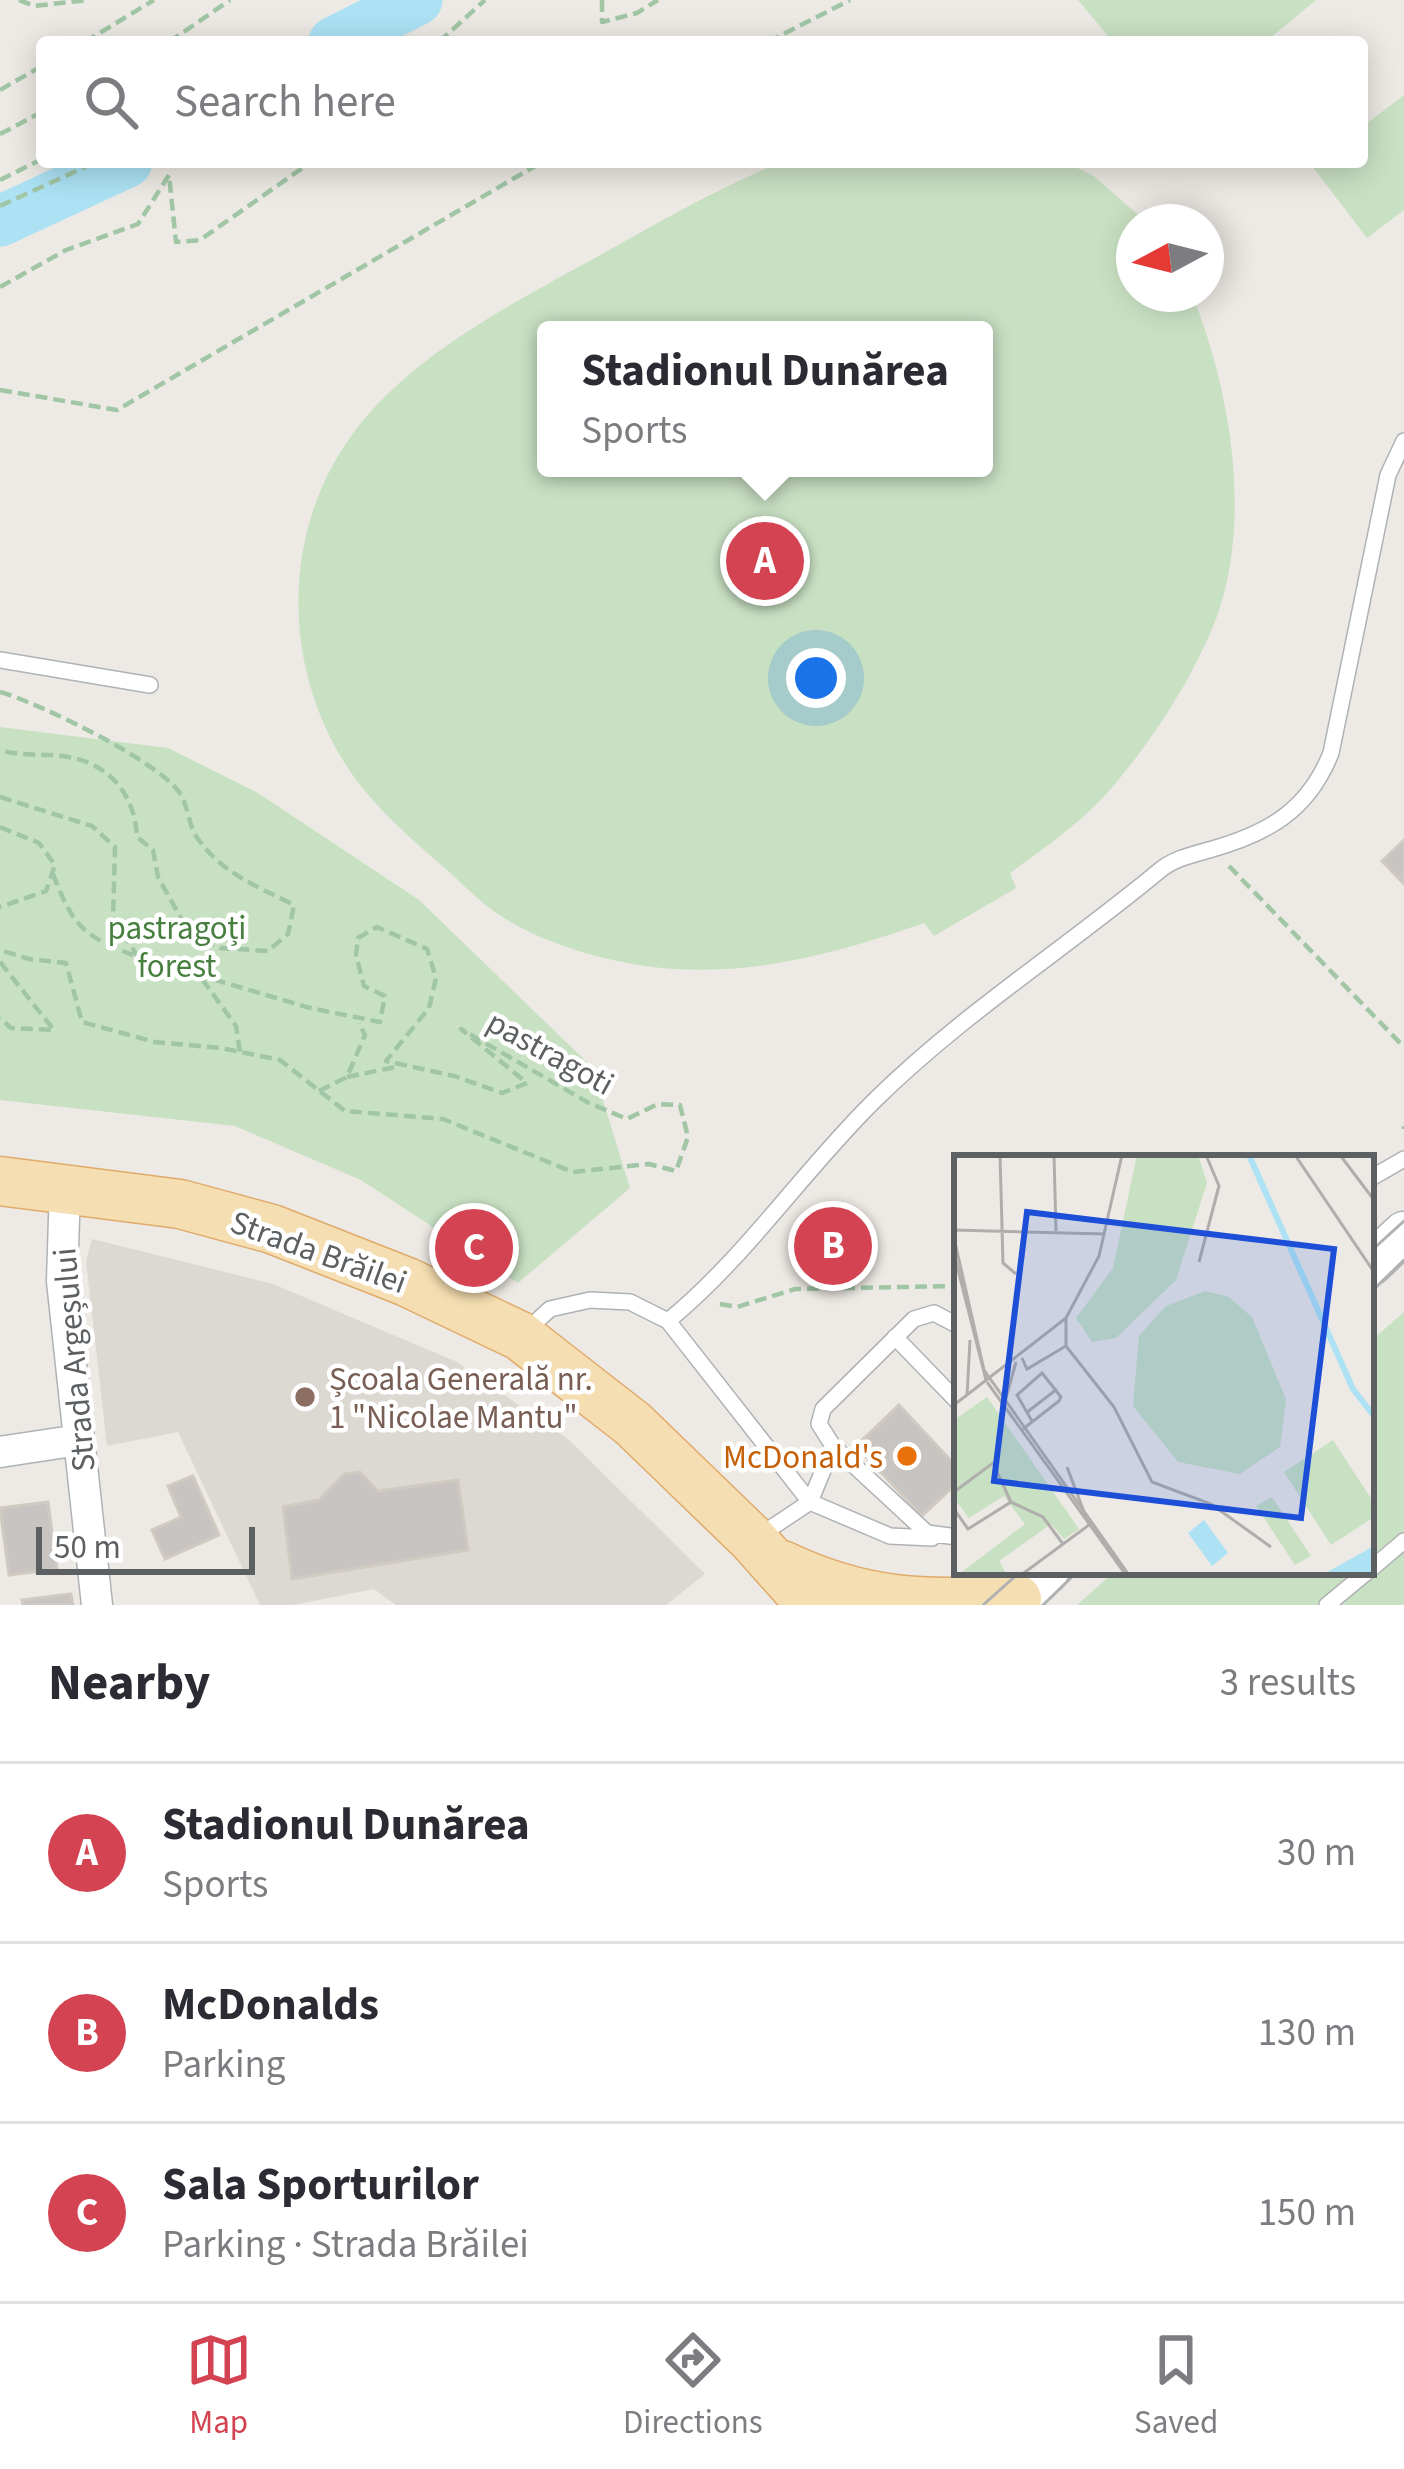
<!DOCTYPE html>
<meta charset="utf-8">
<style>
:root{--surface:#fff;--page:#f7f7f7;--text:#2b2b33;--muted:#7c7c81;--line:#e1e1e2;--accent:#d44351}
body{margin:0;font-family:"Source Sans 3",sans-serif;background:var(--page);color:var(--text)}
.compass{position:absolute;left:1116px;top:204px;width:108px;height:108px;border-radius:50%;background:var(--surface);box-shadow:0 6px 30px #0003;rotate:263deg}
.scale{position:absolute;left:36px;bottom:30px;width:219px;box-sizing:border-box;padding-left:12px;border:6px solid #5c6063;border-top:0;font-size:33px;line-height:42px;white-space:nowrap;color:#5c6063;-webkit-text-stroke:9px #fff;paint-order:stroke}
.you{position:absolute;left:816px;top:678px;width:42px;height:42px;margin:-30px;border:9px solid #fff;border-radius:50%;background:#1a73e8;box-shadow:0 0 0 18px #1a73e833}
.badge{display:grid;place-items:center;width:78px;height:78px;border-radius:50%;background:var(--accent);color:#fff;font-size:39px;font-weight:700}
.pin{position:absolute;translate:-50% -50%;border:6px solid #fff;box-shadow:0 3px 12px #0006}
.popup{position:absolute;left:537px;top:321px;width:456px;height:156px;box-sizing:border-box;display:grid;place-content:center;border-radius:12px;background:var(--surface);filter:drop-shadow(0 3px 9px #0005);font-size:39px;white-space:nowrap;color:var(--muted)}
.popup b{font-size:45px;color:var(--text)}
.popup::after{content:'';position:absolute;left:50%;top:100%;margin-left:-24px;border:24px solid transparent;border-top-color:var(--surface)}
.list{margin:0;padding:0;list-style:none}
h2{display:flex;justify-content:space-between;align-items:center;height:156px;margin:0;padding:0 48px;font-size:51px}
h2 small{font-size:39px;font-weight:400;color:var(--muted)}
.list li{display:grid;grid-template-columns:78px 1fr auto;gap:36px;align-items:center;box-sizing:border-box;height:180px;padding:0 48px;border-top:3px solid var(--line)}
.list b{display:block;font-size:45px;white-space:nowrap}
.list p{margin:0;font-size:39px;white-space:nowrap;color:var(--muted)}
.list em{font-size:39px;font-style:normal;color:var(--muted)}
.icon{flex:none;width:66px;height:66px;fill:none;stroke:currentColor;stroke-width:2;stroke-linecap:round;stroke-linejoin:round}
.map{position:relative;flex:none;width:1404px;height:1605px;overflow:hidden}
.search{position:absolute;background:var(--surface);box-shadow:0 6px 30px #0003;left:36px;right:36px;top:36px;height:132px;display:flex;align-items:center;gap:30px;box-sizing:border-box;padding:0 42px;border-radius:12px;color:var(--muted);font-size:45px}
.sheet{height:696px;background:var(--surface)}
nav{display:flex;justify-content:space-around;align-items:center;box-sizing:border-box;height:168px;border-top:3px solid var(--line);background:var(--surface);font-size:33px;color:var(--muted)}
nav a{display:grid;justify-items:center;gap:6px}
nav .on{color:var(--accent)}
.map>svg:first-child{display:block}
.education{fill:#dcd9d2}
.green{fill:#c9e1c3;fill-rule:evenodd}
.lines{fill:none;stroke-linecap:round;stroke-linejoin:round}
.river{stroke:#ace2f4;stroke-width:51}
.building{fill:#c8c4c1;stroke:#d1cac3;stroke-width:3}
.lane-casing{stroke:#afb2b5;stroke-width:18}
.street-casing{stroke:#afb2b5;stroke-width:33}
.secondary-casing{stroke:#b0b4b7;stroke-width:45}
.primary-casing{stroke:#e0aa6a;stroke-width:51}
.path{stroke:#a0c6a5;stroke-width:4.5;stroke-dasharray:12 6;stroke-linecap:butt}
.lane{stroke:#fff;stroke-width:15}
.street{stroke:#fff;stroke-width:30}
.secondary{stroke:#fff;stroke-width:42}
.primary{stroke:#f5deb1;stroke-width:48}
.tram{stroke:#b0b1b1;stroke-width:3}
.education-dot{fill:#8d6e63;stroke:#fff;stroke-width:4.5}
.food-dot{fill:#e8710a;stroke:#fff;stroke-width:4.5}
.labels{text-anchor:middle;stroke-width:9;stroke-linejoin:round;paint-order:stroke}
.park-label{font-size:33px;fill:#477f3f;stroke:#fff}
.street-label{font-size:33px;fill:#5c6063;stroke:#fff}
.education-label{font-size:33px;fill:#785e54;stroke:#fff;text-anchor:start}
.food-label{font-size:33px;fill:#c56008;stroke:#fff;text-anchor:end}
.inset-river{fill:none;stroke:#ace2f4;stroke-width:6}
.inset-road{fill:none;stroke:#afaeac;stroke-width:3}
.view{fill:#1d4ed8;fill-opacity:0.15;stroke:#1d4ed8;stroke-width:6}
.inset-edge{fill:none;stroke:#5c6063;stroke-width:6}
</style>
<div class="map">
<svg width="1404" height="1605" viewBox="0 0 1404 1605">
<rect width="100%" height="100%" fill="#ede9e4"/>
<path class="education" d="M 92,1239 L 273,1284 L 457,1362 L 568,1439 L 705,1574 L 666,1605 L 396,1605 L 374,1589 L 293,1605 L 260,1605 L 178,1432 L 107,1446 L 86,1261 Z"/>
<path class="green" d="M 1078,0 L 1316,0 L 1265,42 L 1113,42 Z
M 1404,95 L 1404,210 L 1367,238 L 1312,166 L 1317,162 L 1362,162 L 1362,127 Z
M 782,162 L 1066,162 L 1095,177 L 1146,222 L 1134,222 L 1134,294 L 1192,294 C 1230,389 1253,519 1216,619 C 1192,680 1152,741 1109,791 C 1081,823 1044,848 1010,873 L 1016,888 L 934,936 L 924,923 C 834,955 736,981 639,965 C 591,957 535,940 495,912 C 475,898 458,879 440,864 C 406,834 370,803 346,765 C 283,667 281,536 349,439 C 407,356 517,301 604,253 C 663,220 720,187 782,162 ZM 546,330 L 984,330 L 984,468 L 546,468 Z
M 0,727 L 168,748 L 258,793 L 419,900 L 593,1068 L 630,1188 L 518,1283 L 361,1180 L 235,1126 L 0,1100 Z
M 1404,1312 L 1404,1605 L 1077,1605 L 1114,1572 L 1371,1572 L 1371,1341 Z"/>
<g class="lines">
<path class="river" d="M 334,42 L 417,0
M 0,221 L 127,162"/>
</g>
<path class="building" d="M 1404,840 L 1404,884 L 1382,861 Z
M 899,1405 L 957,1467 L 957,1483 L 922,1516 L 856,1446 Z
M 360,1472 L 378,1491 L 458,1480 L 468,1550 L 292,1579 L 283,1507 L 319,1500 L 344,1474 Z
M 193,1476 L 219,1535 L 165,1559 L 152,1530 L 181,1517 L 168,1486 Z
M 48,1502 L 57,1569 L 9,1575 L 0,1508 Z
M 71,1594 L 73,1605 L 23,1605 L 22,1600 Z"/>
<g class="lines">
<defs>
<path id="lane" d="M 0,660 L 150,685
M 1371,1178 L 1404,1159
M 668,1321 C 746,1257 802,1172 874,1101 C 961,1015 1065,949 1159,871 C 1173,859 1191,855 1209,850 C 1267,834 1308,811 1331,753 L 1388,475 L 1404,441
M 957,1325 L 934,1313 L 914,1319 L 823,1409 L 819,1424 L 833,1446 L 927,1533 L 957,1537
M 527,1330 L 550,1309 L 590,1300 L 630,1302 L 668,1321 L 810,1502 L 756,1538
M 895,1337 L 957,1401
M 833,1446 L 810,1502 L 890,1536 L 932,1538
M 1371,1569 L 1404,1541
M 1327,1605 L 1367,1572"/>
<path id="street" d="M 65,1187 L 62,1281 L 97,1605
M 0,1452 L 79,1440"/>
<path id="secondary" d="M 1371,1264 L 1404,1233
M 1010,1605 L 1047,1572"/>
<path id="primary" d="M 0,1181 L 180,1204 L 272,1229 L 407,1282 L 520,1336 L 633,1424 L 753,1540 L 811,1605
M 782,1565 C 866,1605 926,1605 1017,1599"/>
</defs>
<use href="#lane" class="lane-casing"/>
<use href="#street" class="street-casing"/>
<use href="#secondary" class="secondary-casing"/>
<use href="#primary" class="primary-casing"/>
<path class="path" d="M 19,0 L 34,6 L 88,0
M 602,0 L 602,22 L 637,13 L 658,0
M 85,42 L 154,0
M 169,42 L 230,0
M 439,42 L 485,0
M 768,42 L 850,0
M 0,90 L 42,66
M 0,134 L 42,112
M 0,180 L 42,159
M 0,206 L 96,162
M 0,287 L 66,250 L 138,224 L 169,175 L 176,242 L 200,240 L 311,162
M 0,390 L 117,410 L 542,162
M 0,692 C 39,703 156,760 179,792 C 188,804 188,823 196,836 C 222,874 255,885 294,905 L 288,934 L 268,951 L 220,948 L 189,933 L 158,877 L 153,850 L 137,837 C 135,796 111,764 68,757 C 45,753 22,757 0,750
M 0,797 L 92,826 L 115,847 L 113,918 L 138,957 L 310,1008 L 380,1022 L 385,996 L 364,986 L 356,955 L 358,938 L 377,927 L 427,949 L 436,978 L 429,1008 L 386,1061 L 454,1076 L 502,1093 L 527,1083 L 461,1029 L 589,1103 L 627,1119 L 658,1104 L 680,1105 L 688,1137 L 676,1171 L 649,1164 L 573,1172 L 443,1119 L 345,1111 L 280,1060 L 221,1048 L 155,1042 L 82,1022 L 66,963 L 29,959 L 0,950
M 0,827 L 39,843 L 55,865 L 46,891 L 0,907
M 1229,866 L 1404,1047
M 53,874 C 74,929 84,936 138,957
M 0,962 L 54,1030 L 11,1028 L 0,1018
M 202,979 L 236,1026 L 240,1052
M 347,1077 L 400,1066
M 319,1091 L 347,1077 L 365,1035 L 359,1023
M 1404,1126 L 1404,1129
M 720,1304 L 737,1307 L 795,1289 L 957,1286"/>
<use href="#lane" class="lane"/>
<use href="#street" class="street"/>
<use href="#secondary" class="secondary"/>
<use href="#primary" class="primary"/>
<path class="tram" d="M 1371,1251 L 1404,1221
M 1371,1292 L 1404,1260
M 983,1605 L 1020,1572
M 1043,1605 L 1077,1572"/>
</g>
<circle class="education-dot" cx="305" cy="1397" r="12"/>
<circle class="food-dot" cx="907" cy="1456" r="12"/>
<g class="labels">
<g class="park-label">
<text x="177" y="939">pastragoți<tspan x="177" dy="38">forest</tspan></text>
</g>
<g class="street-label">
<text transform="translate(551 1052) rotate(29)" y="12">pastragoti</text>
<text transform="translate(319 1251) rotate(20)" y="12">Strada Brăilei</text>
<text transform="translate(73 1360) rotate(-95)" y="12">Strada Argeșului</text>
</g>
<g class="education-label">
<text x="329" y="1390">Școala Generală nr.<tspan x="329" dy="38">1 "Nicolae Mantu"</tspan></text>
</g>
<g class="food-label">
<text x="883" y="1468">McDonald's</text>
</g>
</g>
<g transform="translate(954 1155)">
<rect width="420" height="420" fill="#ede9e4"/>
<path d="M 183,0 L 244,0 L 253,28 L 222,125 L 162,183 L 138,187 L 122,163 L 159,113 ZM 251,136 L 275,142 L 298,162 L 332,244 L 326,292 L 286,319 L 224,307 L 179,251 L 185,181 L 212,151 ZM 33,242 L 125,374 L 110,384 L 97,369 L 45,406 L 53,420 L 4,420 L 71,369 L 50,341 L 15,363 L 0,343 L 0,265 ZM 379,285 L 420,348 L 420,362 L 377,390 L 330,317 ZM 318,342 L 357,401 L 341,410 L 302,351 Z" fill="#c9e1c3"/>
<path d="M 250,365 L 274,398 L 258,411 L 234,378 ZM 420,391 L 420,420 L 368,420 Z" fill="#ace2f4"/>
<path class="inset-river" d="M 295,0 L 399,234 L 420,261"/>
<path class="inset-road" d="M 46,0 L 49,108 L 62,119M 100,0 L 102,76M 341,0 L 420,117M 386,0 L 420,45M 0,75 L 151,79M 0,83 L 30,215 L 175,420M 0,99 L 32,225M 245,107 L 265,31 L 252,0M 112,191 L 160,252 L 198,327 L 257,349 L 317,392M 68,203 L 73,214 L 112,191 L 112,163M 33,227 L 172,420M 13,241 L 16,185M 0,250 L 112,163 L 145,101 L 168,0M 50,250 L 62,207M 72,258 L 103,234M 69,274 L 105,246 L 107,242 L 88,218 L 63,240 L 78,266M 0,337 L 39,308 L 57,347 L 89,362 L 109,389M 0,354 L 14,374 L 57,347M 67,420 L 135,370 L 113,312"/>
<path class="view" d="M 73,57 L 380,94 L 347,363 L 40,326 Z"/>
<rect width="420" height="420" class="inset-edge"/>
</g>
</svg>
<svg class="compass" viewBox="-18 -18 36 36"><path d="M0-13l5 13h-10z" fill="#e53935"/><path d="M0 13l5-13h-10z" fill="#7c7c81"/></svg>
<div class="scale">50 m</div>
<div class="you"></div>
<div class="pin badge" style="left:765px;top:561px">A</div>
<div class="popup"><b>Stadionul Dunărea</b>Sports</div>
<div class="pin badge" style="left:833px;top:1246px">B</div>
<div class="pin badge" style="left:474px;top:1248px">C</div>
<div class="search"><svg class="icon" aria-label="search" viewBox="0 0 24 24"><circle cx="10" cy="10" r="6"/><path d="M15 15l6 6"/></svg>Search here</div>
</div>
<section class="sheet">
<h2>Nearby<small>3 results</small></h2>
<ul class="list">
<li><span class="badge">A</span><div><b>Stadionul Dunărea</b><p>Sports</p></div><em>30 m</em></li>
<li><span class="badge">B</span><div><b>McDonalds</b><p>Parking</p></div><em>130 m</em></li>
<li><span class="badge">C</span><div><b>Sala Sporturilor</b><p>Parking · Strada Brăilei</p></div><em>150 m</em></li>
</ul>
</section>
<nav>
<a class="on"><svg class="icon" aria-label="map" viewBox="0 0 24 24"><path d="M3 6l6-2 6 2 6-2v14l-6 2-6-2-6 2zM9 4v14M15 6v14"/></svg>Map</a>
<a><svg class="icon" aria-label="directions" viewBox="0 0 24 24"><path d="M12 3l9 9-9 9-9-9zM9 14v-3h6M13 9l2 2-2 2"/></svg>Directions</a>
<a><svg class="icon" aria-label="saved" viewBox="0 0 24 24"><path d="M7 4h10v16l-5-4-5 4z"/></svg>Saved</a>
</nav>
